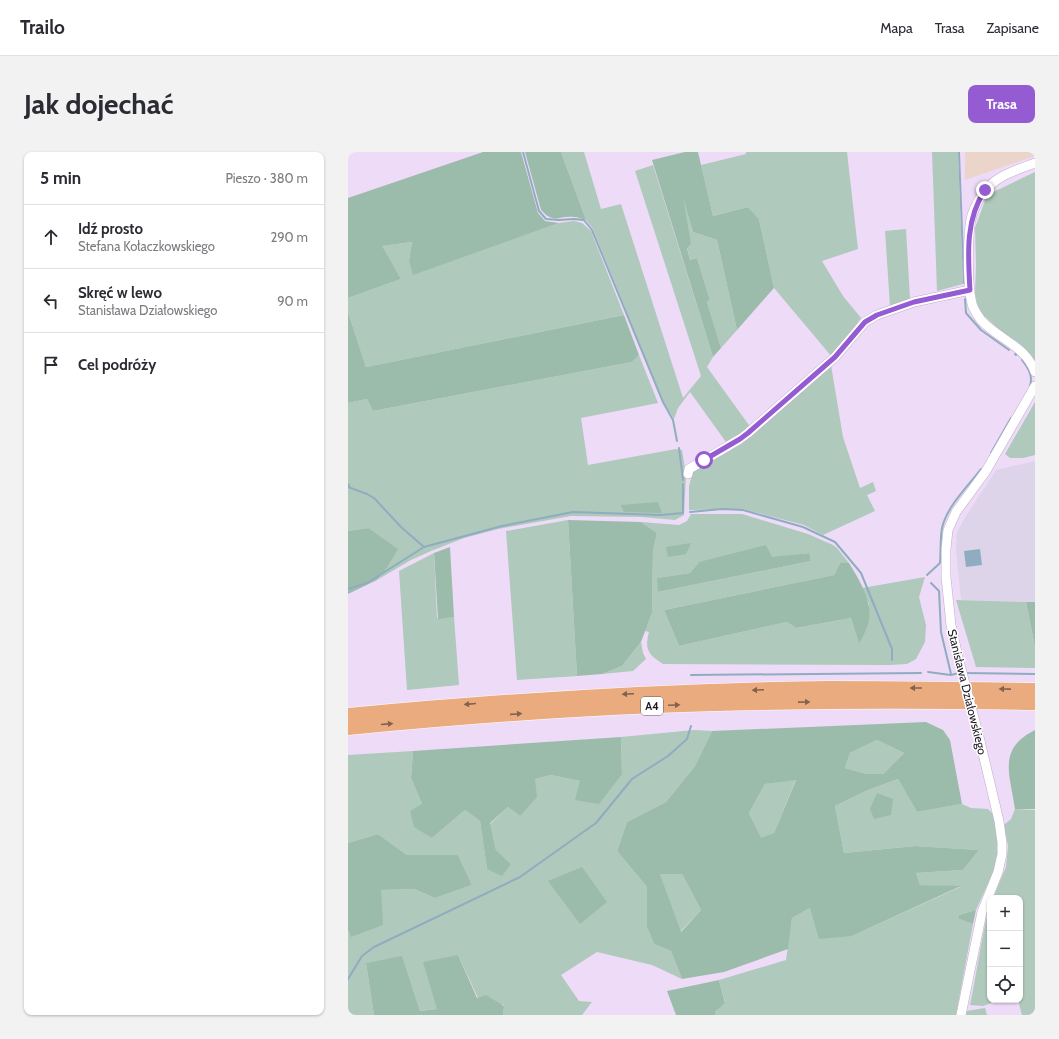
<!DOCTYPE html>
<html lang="pl">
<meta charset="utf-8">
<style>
:root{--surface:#fff;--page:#f2f2f3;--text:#2b2b33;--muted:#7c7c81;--line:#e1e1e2;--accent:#945bd3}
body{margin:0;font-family:Cabin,sans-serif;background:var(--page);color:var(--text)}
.controls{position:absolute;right:12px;bottom:12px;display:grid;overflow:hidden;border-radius:8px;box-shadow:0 1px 3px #0004}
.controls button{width:36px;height:36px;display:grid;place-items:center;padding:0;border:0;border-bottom:1px solid var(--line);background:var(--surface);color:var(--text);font:20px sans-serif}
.stop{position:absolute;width:12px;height:12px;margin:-9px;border:3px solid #945bd3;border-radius:50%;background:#fff}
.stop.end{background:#945bd3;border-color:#fff;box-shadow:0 1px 4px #0008}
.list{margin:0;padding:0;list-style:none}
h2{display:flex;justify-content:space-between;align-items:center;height:52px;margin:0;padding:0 16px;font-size:17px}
h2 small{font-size:13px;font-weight:400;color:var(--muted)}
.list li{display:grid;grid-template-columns:26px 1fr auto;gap:12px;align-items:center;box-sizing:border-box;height:64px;padding:0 16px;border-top:1px solid var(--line)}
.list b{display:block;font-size:15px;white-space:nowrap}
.list p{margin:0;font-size:13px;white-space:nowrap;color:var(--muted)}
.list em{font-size:13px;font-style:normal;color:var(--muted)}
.icon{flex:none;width:22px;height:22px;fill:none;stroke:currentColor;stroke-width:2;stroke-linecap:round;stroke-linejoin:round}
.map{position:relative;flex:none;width:687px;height:863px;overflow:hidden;border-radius:8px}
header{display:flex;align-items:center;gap:24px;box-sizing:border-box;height:56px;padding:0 20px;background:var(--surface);border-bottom:1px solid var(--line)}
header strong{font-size:19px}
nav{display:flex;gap:22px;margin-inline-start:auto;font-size:14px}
.intro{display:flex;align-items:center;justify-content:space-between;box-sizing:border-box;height:96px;padding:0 24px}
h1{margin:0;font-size:28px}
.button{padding:10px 18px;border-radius:8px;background:var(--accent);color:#fff;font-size:14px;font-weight:700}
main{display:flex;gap:24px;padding:0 24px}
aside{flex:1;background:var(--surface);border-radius:8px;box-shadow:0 1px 3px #0004}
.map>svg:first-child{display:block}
.commercial{fill:#ded4e9}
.education{fill:#ebd4c9}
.green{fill:#afc9bc;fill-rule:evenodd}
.forest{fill:#9cbcab;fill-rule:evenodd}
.water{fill:#90acc0}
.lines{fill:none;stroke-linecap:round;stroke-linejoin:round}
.stream{stroke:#90acc0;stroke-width:2}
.minor-casing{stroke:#bfacc8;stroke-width:10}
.highway-casing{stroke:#fff;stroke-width:15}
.minor{stroke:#fff;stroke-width:9}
.highway{stroke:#eaac7e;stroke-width:14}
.minor-bridge-casing{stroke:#bfacc8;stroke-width:10;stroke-linecap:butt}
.minor-bridge{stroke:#fff;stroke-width:9}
.oneway{fill:#846250}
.route{stroke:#945bd3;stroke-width:5}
.labels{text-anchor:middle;stroke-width:3;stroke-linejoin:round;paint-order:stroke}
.shield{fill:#fff;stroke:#625d64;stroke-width:1}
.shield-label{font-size:11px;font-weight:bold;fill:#1e1822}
.street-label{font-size:12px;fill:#1e1822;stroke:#fff}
</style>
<header>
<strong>Trailo</strong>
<nav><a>Mapa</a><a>Trasa</a><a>Zapisane</a></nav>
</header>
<div class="intro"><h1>Jak dojechać</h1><a class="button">Trasa</a></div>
<main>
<aside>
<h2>5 min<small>Pieszo · 380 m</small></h2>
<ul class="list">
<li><svg class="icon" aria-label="ahead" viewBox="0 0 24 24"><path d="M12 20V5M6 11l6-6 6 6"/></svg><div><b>Idź prosto</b><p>Stefana Kołaczkowskiego</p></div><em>290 m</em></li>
<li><svg class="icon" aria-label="left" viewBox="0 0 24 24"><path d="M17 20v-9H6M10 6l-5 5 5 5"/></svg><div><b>Skręć w lewo</b><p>Stanisława Działowskiego</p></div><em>90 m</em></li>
<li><svg class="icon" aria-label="arrive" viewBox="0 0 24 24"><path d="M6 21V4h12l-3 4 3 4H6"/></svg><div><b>Cel podróży</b></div></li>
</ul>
</aside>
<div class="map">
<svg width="687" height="863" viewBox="0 0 687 863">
<rect width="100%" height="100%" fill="#eedbf8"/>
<path class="commercial" d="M 687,309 L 687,450 L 613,448 L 608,398 L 609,380 L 616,367 L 648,318 Z"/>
<path class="education" d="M 617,0 L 687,0 L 687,4 L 617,28 Z"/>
<path class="green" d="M 213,0 L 236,0 L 253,57 L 273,52 L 335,246 L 353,224 L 287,19 L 305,13 L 365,205 L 359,215 L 403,276 L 378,290 L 342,240 L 330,256 L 326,267 L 315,249 L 245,77 L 238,68 Z
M 398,0 L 499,0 L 510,97 L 474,109 L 495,144 L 513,166 L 484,205 L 426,136 L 411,67 L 400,55 L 365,64 L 353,13 L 398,2 Z
M 584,0 L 610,0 L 615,132 L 589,139 Z
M 687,20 L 687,210 L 634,162 L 629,151 L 627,141 L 628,115 L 627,76 L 639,43 Z
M 334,39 L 345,80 L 369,88 L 389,178 L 373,196 L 359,150 L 362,148 L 349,106 L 342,108 L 339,95 Z
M 226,69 L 234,71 L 243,79 L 276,163 L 18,215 L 0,160 L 0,146 L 53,127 L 33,94 L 64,90 L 61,109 L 66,122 L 211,71 Z
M 558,77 L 562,147 L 542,154 L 537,79 Z
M 291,203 L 310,251 L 233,266 L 240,313 L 328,297 L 334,298 L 338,323 L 336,363 L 327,368 L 293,365 L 223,364 L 150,377 L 116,386 L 83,399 L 63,408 L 29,428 L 38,417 L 20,376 L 0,379 L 0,251 L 19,247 L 25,259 L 284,210 Z
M 483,213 L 495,285 L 512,336 L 525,330 L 528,339 L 519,343 L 527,359 L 475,383 L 456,373 L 395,357 L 341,358 L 341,334 L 345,320 Z
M 687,250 L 687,303 L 675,306 L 662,306 L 657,302 Z
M 343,362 L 394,362 L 460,382 L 485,393 L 489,396 L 501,411 L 492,411 L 486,423 L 316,458 L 331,494 L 439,470 L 448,476 L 503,466 L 511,492 L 521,452 L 514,436 L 577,425 L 571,445 L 578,473 L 577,490 L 568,507 L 559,512 L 542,513 L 315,512 C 301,503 296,498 301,480 L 297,479 L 304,461 L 305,399 L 309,381 L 293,370 L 331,373 L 339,369 ZM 460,401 L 463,409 L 310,440 L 310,426 L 342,421 L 351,410 L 424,406 Z
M 220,368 L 229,524 L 169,528 L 158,379 Z
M 86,401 L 89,466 L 106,465 L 111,533 L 59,538 L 51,419 Z
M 608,448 L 678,450 L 687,495 L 687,516 L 628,515 Z
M 293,490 L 295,501 L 298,507 L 285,519 L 254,522 L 274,514 Z
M 346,578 L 364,579 L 347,614 L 318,650 L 279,670 L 269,699 L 299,735 L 299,775 L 306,792 L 323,799 L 334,827 L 304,813 L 249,800 L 213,823 L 231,849 L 244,850 L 234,863 L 155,863 L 156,853 L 130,846 L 110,803 L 89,857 L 72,859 L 54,805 L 18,811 L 26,863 L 0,863 L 0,778 L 3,784 L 33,738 L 66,737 L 87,746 L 124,733 L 110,703 L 59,703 L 30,682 L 0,691 L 0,603 L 65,599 L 63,626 L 74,652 L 84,686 L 117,658 L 132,669 L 139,717 L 163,712 L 148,698 L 142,672 L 160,655 L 172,664 L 186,627 L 203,623 L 232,629 L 274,622 L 273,585 Z
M 529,588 L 556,601 L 535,622 L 519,622 L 497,616 L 502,601 Z
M 448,627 L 426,681 L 413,687 L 401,661 L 417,632 Z
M 550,627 L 569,660 L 614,652 L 623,656 L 640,657 L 646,663 L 650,688 L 650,702 L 649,712 L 628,758 L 611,763 L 611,767 L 625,772 L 608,863 L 367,863 L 367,860 L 377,850 L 371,828 L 438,808 L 444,766 L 462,756 L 504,784 L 612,735 L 572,733 L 568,721 L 615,718 L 631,698 L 567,694 L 496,701 L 487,654 L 520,638 Z
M 667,657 L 687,658 L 687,863 L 674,863 L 670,848 L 672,848 L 672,746 L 645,746 L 658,715 L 660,694 L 656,673 L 663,667 Z
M 312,722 L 334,722 L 353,758 L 332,780 Z
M 642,753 L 642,848 L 652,848 L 635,854 L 622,853 C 629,820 633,786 642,753 Z
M 637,856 L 639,863 L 618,863 L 619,859 Z"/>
<path class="forest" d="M 135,0 L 173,0 L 190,61 L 197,69 L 211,71 L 65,123 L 61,109 L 64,90 L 34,94 L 53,127 L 0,146 L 0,46 Z
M 177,0 L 213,0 L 238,68 C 234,67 230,65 226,65 C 210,63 207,73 193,58 Z
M 337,0 L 350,0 L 365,64 L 400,55 L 411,67 L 426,136 L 389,178 L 369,88 L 345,80 L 335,45 L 343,92 L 339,96 L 342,108 L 349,106 L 362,148 L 359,150 L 373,196 L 365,205 L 304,8 Z
M 0,160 L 18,215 L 276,163 L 291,203 L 284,210 L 25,259 L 19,247 L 0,251 Z
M 310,350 L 314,361 L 276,360 L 273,353 Z
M 220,368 L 293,370 L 309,381 L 305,399 L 304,461 L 293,490 L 274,514 L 254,522 L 229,524 Z
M 20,376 L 50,397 L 38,417 L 29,428 L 0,442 L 0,379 Z
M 343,391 L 338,402 L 320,405 L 318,395 Z
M 418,393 L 424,405 L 461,401 L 463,409 L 310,440 L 309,426 L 342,421 L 351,410 Z
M 102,395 L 106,465 L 90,467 L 86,401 Z
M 492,411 L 501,411 C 512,429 526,451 520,472 C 518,479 514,486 511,492 L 503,466 L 448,476 L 439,470 L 331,494 L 316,458 L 486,423 Z
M 678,450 L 687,450 L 687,495 Z
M 578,570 L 595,578 L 602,588 L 614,652 L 569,660 L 550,627 L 520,638 L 487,654 L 496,701 L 567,694 L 631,698 L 615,718 L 568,721 L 572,733 L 613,734 L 504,784 L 471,787 L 462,756 L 444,766 L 440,797 L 376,820 L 334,827 L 323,799 L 306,792 L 299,775 L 299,735 L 269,699 L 279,670 L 318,650 L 347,614 L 364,579 ZM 529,588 L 556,601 L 535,622 L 519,622 L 497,616 L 502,601 ZM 448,628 L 426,681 L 413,686 L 401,661 L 417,632 ZM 312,722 L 334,722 L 353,758 L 333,780 Z
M 687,578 L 687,657 L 667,657 C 662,622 649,597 687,578 Z
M 273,585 L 274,622 L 251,652 L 227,648 L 232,629 L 203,623 L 187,627 L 189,645 L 172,664 L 160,655 L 142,671 L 148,698 L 163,712 L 154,724 L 139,717 L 132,669 L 117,658 L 84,686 L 66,675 L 62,659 L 74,652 L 63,626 L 65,599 Z
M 529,641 L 545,647 L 543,663 L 526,667 L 522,657 Z
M 30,682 L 59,703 L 110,703 L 124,733 L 87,746 L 66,737 L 33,738 L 35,773 L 3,785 L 0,778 L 0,691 Z
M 234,715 L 259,750 L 232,772 L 200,729 Z
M 628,758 L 625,772 L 611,767 L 611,763 Z
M 110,803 L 129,846 L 138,843 L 156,854 L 155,863 L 26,863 L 18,811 L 54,804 L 72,859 L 89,857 L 75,810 Z
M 371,828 L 377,851 L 367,860 L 367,863 L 328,863 L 319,839 Z"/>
<path class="water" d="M 632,397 L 634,413 L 618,415 L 616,399 Z"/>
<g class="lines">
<path class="stream" d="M 175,0 L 191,59 L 198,67 L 211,68 L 226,67 L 236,68 L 244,78 L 315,250 L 325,268 L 329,289
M 611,0 L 616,131
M 617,147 L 618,161 L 633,178 L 661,198
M 667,202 L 668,203
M 674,208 C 681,217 685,224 682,234
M 331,296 L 335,328
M 643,301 L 663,266
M 0,332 L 2,336
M 0,335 L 19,342 L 26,346 L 53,375 L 76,395
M 342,360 L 374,357 L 395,358 L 455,375 L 487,390 L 513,421 L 544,497 L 544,508
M 579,423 L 592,411 C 593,400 592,387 594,376 C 599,354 620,334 633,317
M 583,431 L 591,439 L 593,480 L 603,522
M 0,437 L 19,431 L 76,395 L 154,374 L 225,360 L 313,363 L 335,361 L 335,332
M 580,520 L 603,523 L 611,521
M 617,521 L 687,522
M 343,523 L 573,521
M 0,827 L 14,804 L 26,795 L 172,725 L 248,671 L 284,627 L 320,604 L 339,587 L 343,574"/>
<defs>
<path id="minor" d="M 687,11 C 669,18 649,23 637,39 C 631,46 627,55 624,63 C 619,82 619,137 625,155 C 627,159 630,164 633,168 C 650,187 678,194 687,220
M 340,322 L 341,317 L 392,287 L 400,281 L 487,205 L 517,170 L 529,163 L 566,150 L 622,138
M 610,505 L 603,473 L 598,425 L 598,397 L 600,378 L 608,360 L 638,319 L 687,234
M 613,863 L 634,760 L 650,720 L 654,702 L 654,691 L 651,669 L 632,589"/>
<path id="highway" d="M 0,563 C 159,548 319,538 480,536 C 549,536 618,537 687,538
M 0,576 C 103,566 207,558 310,554 C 436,549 561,549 687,551"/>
</defs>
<use href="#minor" class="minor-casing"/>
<use href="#highway" class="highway-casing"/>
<use href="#minor" class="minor"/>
<use href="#highway" class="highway"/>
<defs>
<path id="minor-bridge" d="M 610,505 L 632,589"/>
</defs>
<use href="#minor-bridge" class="minor-bridge-casing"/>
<use href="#minor-bridge" class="minor-bridge"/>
</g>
<defs><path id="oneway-solid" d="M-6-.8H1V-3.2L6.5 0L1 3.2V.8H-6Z"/></defs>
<g class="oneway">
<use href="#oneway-solid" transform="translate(568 536) rotate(180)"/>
<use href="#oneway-solid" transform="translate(657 537) rotate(-179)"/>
<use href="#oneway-solid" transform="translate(410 538) rotate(178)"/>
<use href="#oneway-solid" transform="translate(280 542) rotate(177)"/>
<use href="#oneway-solid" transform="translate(456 550) rotate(-1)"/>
<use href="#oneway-solid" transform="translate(122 552) rotate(175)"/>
<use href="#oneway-solid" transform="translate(326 553) rotate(-2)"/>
<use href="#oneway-solid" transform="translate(168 562) rotate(-4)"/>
<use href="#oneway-solid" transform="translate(39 572) rotate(-5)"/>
</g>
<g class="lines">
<path class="route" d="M 356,308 L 392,287 L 400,281 L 487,205 L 517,170 L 529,163 L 566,150 L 622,138 C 620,103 617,68 637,38"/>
</g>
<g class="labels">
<rect class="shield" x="293" y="545" width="22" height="18" rx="3"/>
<g class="shield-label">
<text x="304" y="558">A4</text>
</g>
<g class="street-label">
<text transform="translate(619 540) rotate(76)" y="4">Stanisława Działowskiego</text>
</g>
</g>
</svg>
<div class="controls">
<button>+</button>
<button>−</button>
<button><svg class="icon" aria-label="locate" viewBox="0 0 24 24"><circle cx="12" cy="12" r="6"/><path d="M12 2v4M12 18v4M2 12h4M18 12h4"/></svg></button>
</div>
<div class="stop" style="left:356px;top:308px"></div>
<div class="stop end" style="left:637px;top:38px"></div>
</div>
</main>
